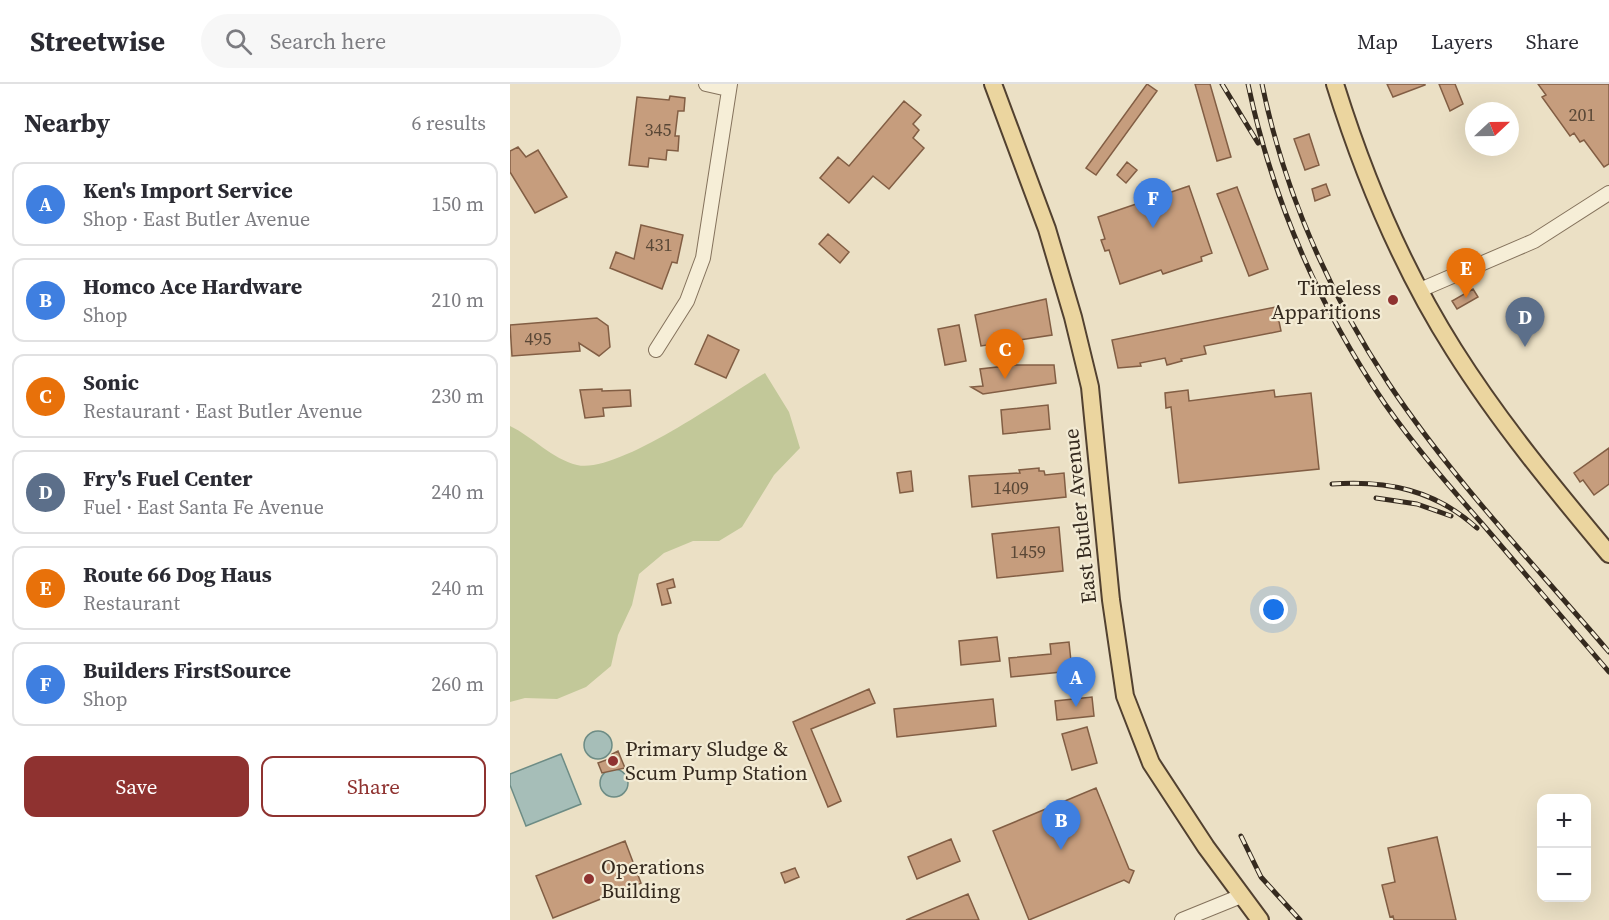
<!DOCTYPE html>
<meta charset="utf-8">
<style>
:root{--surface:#fff;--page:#f7f7f7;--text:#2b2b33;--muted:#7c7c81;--line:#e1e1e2;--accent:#8f3230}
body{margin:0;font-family:"Source Serif 4",serif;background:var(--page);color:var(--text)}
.controls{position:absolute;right:18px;bottom:18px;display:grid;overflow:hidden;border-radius:12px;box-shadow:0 6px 24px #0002}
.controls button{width:54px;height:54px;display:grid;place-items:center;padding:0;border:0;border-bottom:2px solid var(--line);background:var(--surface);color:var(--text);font:30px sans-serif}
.compass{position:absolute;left:955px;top:18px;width:54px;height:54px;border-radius:50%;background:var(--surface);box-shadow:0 6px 24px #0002;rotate:68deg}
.you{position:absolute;left:764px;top:526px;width:21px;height:21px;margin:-15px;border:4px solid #fff;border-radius:50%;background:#1a73e8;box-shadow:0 0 0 9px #1a73e833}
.badge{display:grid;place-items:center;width:39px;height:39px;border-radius:50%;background:var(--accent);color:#fff;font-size:20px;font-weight:700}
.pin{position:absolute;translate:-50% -50px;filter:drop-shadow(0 2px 3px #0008)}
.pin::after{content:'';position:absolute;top:32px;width:21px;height:18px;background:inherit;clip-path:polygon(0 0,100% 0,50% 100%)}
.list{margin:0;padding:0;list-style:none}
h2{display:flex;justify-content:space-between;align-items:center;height:78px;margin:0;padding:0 24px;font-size:26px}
h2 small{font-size:20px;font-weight:400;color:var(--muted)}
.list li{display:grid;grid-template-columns:39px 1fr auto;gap:18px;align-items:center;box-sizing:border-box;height:84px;margin:0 12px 12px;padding:0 12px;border:2px solid var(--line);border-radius:12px}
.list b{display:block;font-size:22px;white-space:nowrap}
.list p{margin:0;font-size:20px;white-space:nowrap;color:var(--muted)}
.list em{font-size:20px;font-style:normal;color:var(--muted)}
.actions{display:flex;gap:12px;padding:18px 24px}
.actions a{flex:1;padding:14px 0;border:2px solid var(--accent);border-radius:12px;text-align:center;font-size:21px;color:var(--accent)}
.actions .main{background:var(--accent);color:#fff}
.icon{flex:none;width:33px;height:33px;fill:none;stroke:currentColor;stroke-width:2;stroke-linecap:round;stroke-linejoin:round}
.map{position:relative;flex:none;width:1099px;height:836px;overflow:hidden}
header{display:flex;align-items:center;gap:36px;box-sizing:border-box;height:84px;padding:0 30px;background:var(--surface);border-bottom:2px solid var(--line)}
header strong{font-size:28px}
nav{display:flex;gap:33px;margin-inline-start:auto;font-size:21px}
.search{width:420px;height:54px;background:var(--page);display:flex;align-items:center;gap:15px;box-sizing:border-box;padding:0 21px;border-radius:33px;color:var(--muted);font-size:22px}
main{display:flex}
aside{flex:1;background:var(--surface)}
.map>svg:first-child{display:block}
.green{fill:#c2c899}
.water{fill:#a6beb8;stroke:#6d8c85;stroke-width:1.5}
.building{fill:#c69d7d;stroke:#825e44;stroke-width:1.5}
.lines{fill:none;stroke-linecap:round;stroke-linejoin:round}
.minor-casing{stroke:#84725c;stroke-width:16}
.major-casing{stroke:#524130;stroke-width:20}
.minor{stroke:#f6eed7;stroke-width:14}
.major{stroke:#ebd59f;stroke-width:16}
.rail-casing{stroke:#352a1f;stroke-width:5}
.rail{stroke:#f3ebd4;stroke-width:3;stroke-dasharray:9;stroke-linecap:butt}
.poi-dot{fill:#8f3230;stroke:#f3ebd4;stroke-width:2}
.labels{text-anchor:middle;stroke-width:4.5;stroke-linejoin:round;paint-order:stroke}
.number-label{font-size:18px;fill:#594736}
.poi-label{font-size:21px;fill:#352a1f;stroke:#f3ebd4;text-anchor:start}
.street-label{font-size:21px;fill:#352a1f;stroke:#f3ebd4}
</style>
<header>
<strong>Streetwise</strong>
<div class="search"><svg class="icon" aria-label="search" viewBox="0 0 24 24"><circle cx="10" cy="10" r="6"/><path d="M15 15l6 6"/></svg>Search here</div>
<nav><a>Map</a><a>Layers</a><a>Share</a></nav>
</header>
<main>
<aside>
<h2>Nearby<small>6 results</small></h2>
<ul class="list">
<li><span class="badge" style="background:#3f7fe0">A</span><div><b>Ken's Import Service</b><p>Shop · East Butler Avenue</p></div><em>150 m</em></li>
<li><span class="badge" style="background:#3f7fe0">B</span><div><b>Homco Ace Hardware</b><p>Shop</p></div><em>210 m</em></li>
<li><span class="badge" style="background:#e8710a">C</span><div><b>Sonic</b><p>Restaurant · East Butler Avenue</p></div><em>230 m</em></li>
<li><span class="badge" style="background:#5c6f8a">D</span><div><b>Fry's Fuel Center</b><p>Fuel · East Santa Fe Avenue</p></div><em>240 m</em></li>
<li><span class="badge" style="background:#e8710a">E</span><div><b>Route 66 Dog Haus</b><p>Restaurant</p></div><em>240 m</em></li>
<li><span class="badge" style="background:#3f7fe0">F</span><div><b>Builders FirstSource</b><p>Shop</p></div><em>260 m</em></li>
</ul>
<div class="actions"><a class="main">Save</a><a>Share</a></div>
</aside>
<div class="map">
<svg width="1099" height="836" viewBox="0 0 1099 836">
<rect width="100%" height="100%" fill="#ebe0c5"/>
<path class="green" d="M 255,289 L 279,328 L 290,364 L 264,391 L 232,443 L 209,457 L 183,457 L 154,469 L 129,490 L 122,521 L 108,551 L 101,582 L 76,603 L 47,615 L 15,614 L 0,618 L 0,342 C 23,353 42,375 67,381 C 107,391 218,311 255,289 Z"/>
<path class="water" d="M74 661a14 14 0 1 1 28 0a14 14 0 1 1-28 0Z
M 51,670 L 71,720 L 16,742 L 0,701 L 0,690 Z
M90 699a14 14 0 1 1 28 0a14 14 0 1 1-28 0Z"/>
<path class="building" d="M 637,0 L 647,7 L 586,91 L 576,84 Z
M 685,0 L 700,0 L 721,73 L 707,77 Z
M 877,0 L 915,0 L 915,1 L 883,13 Z
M 929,0 L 945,0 L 953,20 L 940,27 Z
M 1028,0 L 1099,0 L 1099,80 L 1094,83 L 1074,56 L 1070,58 L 1064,49 L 1060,52 L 1032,13 L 1036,11 Z
M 160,12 L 175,14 L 174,27 L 168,27 L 165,52 L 169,52 L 168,67 L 157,66 L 156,76 L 139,74 L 138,83 L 119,81 L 127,13 L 159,16 Z
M 394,17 L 411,31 L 403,40 L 409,46 L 403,54 L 414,64 L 379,105 L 363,92 L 339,119 L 310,94 L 328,73 L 339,82 Z
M 799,50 L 809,81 L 795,86 L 784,55 Z
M 8,63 L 16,73 L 28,66 L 57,113 L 25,129 L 0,88 L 0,67 Z
M 617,78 L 627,86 L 616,99 L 607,91 Z
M 816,100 L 820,111 L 805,117 L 802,105 Z
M 679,102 L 702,169 L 691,173 L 692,177 L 653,190 L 651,186 L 610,200 L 599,166 L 595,167 L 591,156 L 595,155 L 588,133 Z
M 727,103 L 758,185 L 739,192 L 707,110 Z
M 131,141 L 173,151 L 167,179 L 162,178 L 152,205 L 100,184 L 106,168 L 124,175 Z
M 318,150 L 339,168 L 330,179 L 309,160 Z
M 963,205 L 968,213 L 947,225 L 942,217 Z
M 536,215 L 542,251 L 471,262 L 465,231 Z
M 766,223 L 771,247 L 694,262 L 696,270 L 671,275 L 672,277 L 657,281 L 655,274 L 630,279 L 631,282 L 608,284 L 602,256 Z
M 87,234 L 98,242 L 100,263 L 89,272 L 69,259 L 70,267 L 2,272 L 0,241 Z
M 449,241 L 456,277 L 435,281 L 428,245 Z
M 198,251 L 229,266 L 216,294 L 185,280 Z
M 505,281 L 544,281 L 546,299 L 473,310 L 461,303 L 473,302 L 470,285 Z
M 92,305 L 92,307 L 120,306 L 121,322 L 93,324 L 94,332 L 75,334 L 70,306 Z
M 678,306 L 679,317 L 764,306 L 765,313 L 801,309 L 809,385 L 669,399 L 661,323 L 656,324 L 655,309 Z
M 538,321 L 540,345 L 493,350 L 491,326 Z
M 1099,364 L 1099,400 L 1084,411 L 1073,396 L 1070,398 L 1064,389 Z
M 529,384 L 529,387 L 534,387 L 535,391 L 554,389 L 556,413 L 462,423 L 459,392 L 510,389 L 509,386 Z
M 401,387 L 403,407 L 390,409 L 387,389 Z
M 549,443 L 553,487 L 487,494 L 482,450 Z
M 163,495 L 165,503 L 157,505 L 161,519 L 152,521 L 147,500 Z
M 487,553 L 490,577 L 451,581 L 449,557 Z
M 559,558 L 562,587 L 501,593 L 499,574 L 541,570 L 540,560 Z
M 359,605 L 365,619 L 301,645 L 331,717 L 318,723 L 283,638 Z
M 582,613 L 584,632 L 547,636 L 545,617 Z
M 483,615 L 486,642 L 387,653 L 384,625 Z
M 577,643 L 587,679 L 562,686 L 552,650 Z
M 108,667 L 115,684 L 92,689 L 88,679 L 99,675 L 102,670 Z
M 586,704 L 619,785 L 624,787 L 619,799 L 614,796 L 519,836 L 483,747 Z
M 927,753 L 946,836 L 884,836 L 883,832 L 880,833 L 872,801 L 885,798 L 878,764 Z
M 441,755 L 450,777 L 407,795 L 398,773 Z
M 115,757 L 131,799 L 43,834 L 26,792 Z
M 285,784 L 289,793 L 275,799 L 271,789 Z
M 458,810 L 469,836 L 396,836 Z"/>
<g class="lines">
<defs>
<path id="minor" d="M 196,0 L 218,5
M 910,206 L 1024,157 L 1099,109
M 146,266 L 177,217 L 193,174 L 220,0
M 672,836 L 731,812"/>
<path id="major" d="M 483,0 L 537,145 L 563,233 L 580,303 L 601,516 L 615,612 L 641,679 L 696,763 L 750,836
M 825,0 C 854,93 892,184 944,266 C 990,339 1044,404 1099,470"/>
</defs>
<use href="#minor" class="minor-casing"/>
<use href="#major" class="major-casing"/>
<use href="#minor" class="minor"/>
<use href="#major" class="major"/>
<defs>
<path id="rail" d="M 712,0 L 748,59
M 738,0 C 762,114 809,223 875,320 C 905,363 940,403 975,443 C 1016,491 1058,540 1099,588
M 752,0 C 774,107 819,209 879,300 C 943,396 1024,480 1099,568
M 822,400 C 877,396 925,406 967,444
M 866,414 L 907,420 L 941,432
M 731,752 L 751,793 L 790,836"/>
</defs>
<use href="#rail" class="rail-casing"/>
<use href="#rail" class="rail"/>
</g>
<g class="poi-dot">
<circle cx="883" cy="216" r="6"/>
<circle cx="103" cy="677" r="6"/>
<circle cx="79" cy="795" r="6"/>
</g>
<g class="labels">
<g class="number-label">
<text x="1072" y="37">201</text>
<text x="148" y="52">345</text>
<text x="149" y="167">431</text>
<text x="28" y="261">495</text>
<text x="501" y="410">1409</text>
<text x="518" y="474">1459</text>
</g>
<g class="poi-label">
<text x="871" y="211" text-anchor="end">Timeless<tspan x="871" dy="24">Apparitions</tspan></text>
<text x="115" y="672">Primary Sludge &amp;<tspan x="115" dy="24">Scum Pump Station</tspan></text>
<text x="91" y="790">Operations<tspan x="91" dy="24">Building</tspan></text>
</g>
<g class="street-label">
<text transform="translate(570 432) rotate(-96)" y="7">East Butler Avenue</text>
</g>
</g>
</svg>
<div class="controls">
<button>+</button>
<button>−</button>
</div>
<svg class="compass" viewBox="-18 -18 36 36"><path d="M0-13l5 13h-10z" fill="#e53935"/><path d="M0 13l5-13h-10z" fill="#7c7c81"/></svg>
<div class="you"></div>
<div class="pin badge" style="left:566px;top:623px;background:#3f7fe0">A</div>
<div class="pin badge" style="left:551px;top:766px;background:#3f7fe0">B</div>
<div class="pin badge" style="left:495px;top:295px;background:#e8710a">C</div>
<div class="pin badge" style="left:1015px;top:263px;background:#5c6f8a">D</div>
<div class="pin badge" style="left:956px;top:214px;background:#e8710a">E</div>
<div class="pin badge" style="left:643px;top:144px;background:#3f7fe0">F</div>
</div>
</main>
